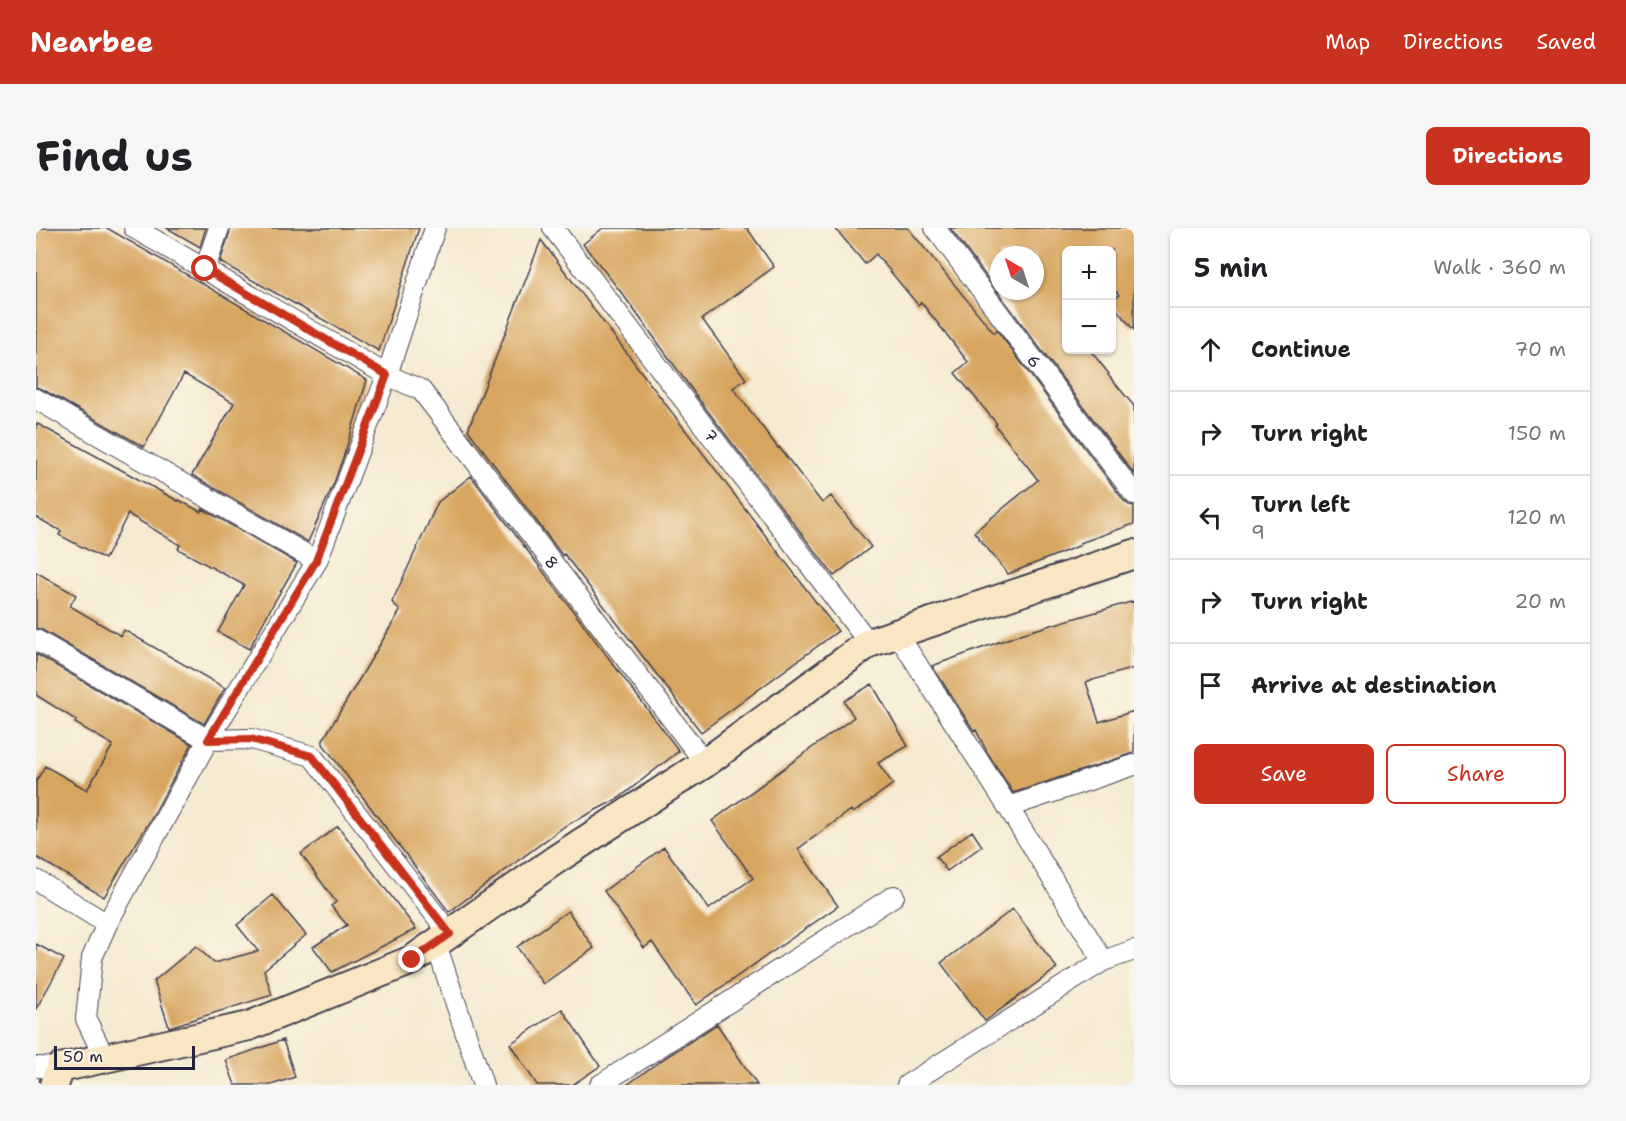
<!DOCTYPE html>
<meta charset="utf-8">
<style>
:root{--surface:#fff;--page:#f6f6f6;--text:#202124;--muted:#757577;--line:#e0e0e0;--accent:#c8321e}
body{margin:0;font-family:"Shantell Sans",sans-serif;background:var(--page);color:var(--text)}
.controls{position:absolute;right:18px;top:18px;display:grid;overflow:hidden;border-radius:9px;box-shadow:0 2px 4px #0004}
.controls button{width:54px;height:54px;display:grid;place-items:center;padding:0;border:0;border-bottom:2px solid var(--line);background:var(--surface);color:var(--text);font:30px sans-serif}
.compass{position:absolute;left:954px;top:18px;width:54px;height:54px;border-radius:50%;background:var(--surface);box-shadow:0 2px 4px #0004;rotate:321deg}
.scale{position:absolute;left:18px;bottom:15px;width:141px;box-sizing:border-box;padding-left:6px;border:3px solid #22223b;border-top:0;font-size:16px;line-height:21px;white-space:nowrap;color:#22223b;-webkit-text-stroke:4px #fcf5e5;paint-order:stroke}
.stop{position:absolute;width:18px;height:18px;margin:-14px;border:4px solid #c8321e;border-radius:50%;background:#fff}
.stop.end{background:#c8321e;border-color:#fff;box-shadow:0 2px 6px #0008}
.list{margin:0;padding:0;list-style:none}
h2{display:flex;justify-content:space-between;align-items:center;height:78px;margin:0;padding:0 24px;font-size:26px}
h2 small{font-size:20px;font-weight:400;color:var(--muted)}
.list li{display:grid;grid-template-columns:39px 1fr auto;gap:18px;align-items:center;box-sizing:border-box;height:84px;padding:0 24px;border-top:2px solid var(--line)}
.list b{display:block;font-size:22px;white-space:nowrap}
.list p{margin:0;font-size:20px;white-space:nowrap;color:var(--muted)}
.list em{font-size:20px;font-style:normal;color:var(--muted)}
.actions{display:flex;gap:12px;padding:18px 24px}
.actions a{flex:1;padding:14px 0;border:2px solid var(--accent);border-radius:9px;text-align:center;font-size:21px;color:var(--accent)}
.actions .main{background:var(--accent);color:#fff}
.icon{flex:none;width:33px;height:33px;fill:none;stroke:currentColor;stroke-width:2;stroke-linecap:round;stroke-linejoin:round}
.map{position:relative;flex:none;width:1098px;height:857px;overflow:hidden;border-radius:9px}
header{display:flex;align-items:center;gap:36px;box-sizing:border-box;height:84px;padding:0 30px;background:var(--accent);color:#fff}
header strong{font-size:28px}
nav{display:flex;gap:33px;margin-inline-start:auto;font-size:21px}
.intro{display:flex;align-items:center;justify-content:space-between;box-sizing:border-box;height:144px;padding:0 36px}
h1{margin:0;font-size:42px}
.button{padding:15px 27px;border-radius:9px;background:var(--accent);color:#fff;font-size:21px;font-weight:700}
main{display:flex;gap:36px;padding:0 36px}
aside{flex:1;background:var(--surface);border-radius:9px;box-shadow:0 2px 4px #0004}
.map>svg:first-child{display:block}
.building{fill:#d7a55e;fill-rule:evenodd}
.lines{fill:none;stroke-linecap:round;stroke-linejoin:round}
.street-casing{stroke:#424052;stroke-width:22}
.secondary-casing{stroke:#424052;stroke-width:32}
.street{stroke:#fff;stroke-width:20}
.secondary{stroke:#f9e7c3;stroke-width:28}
.route{stroke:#c8321e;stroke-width:8}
.labels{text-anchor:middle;stroke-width:4.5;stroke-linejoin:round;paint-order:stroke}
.street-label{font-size:16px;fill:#22223b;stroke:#fcf5e5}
</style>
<header>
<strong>Nearbee</strong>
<nav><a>Map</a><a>Directions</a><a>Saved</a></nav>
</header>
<div class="intro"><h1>Find us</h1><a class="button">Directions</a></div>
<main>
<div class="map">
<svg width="1098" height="857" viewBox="0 0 1098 857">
<rect width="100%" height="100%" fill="#fcf5e5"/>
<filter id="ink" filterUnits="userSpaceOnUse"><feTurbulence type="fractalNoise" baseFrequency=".0167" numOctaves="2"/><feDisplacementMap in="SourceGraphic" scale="12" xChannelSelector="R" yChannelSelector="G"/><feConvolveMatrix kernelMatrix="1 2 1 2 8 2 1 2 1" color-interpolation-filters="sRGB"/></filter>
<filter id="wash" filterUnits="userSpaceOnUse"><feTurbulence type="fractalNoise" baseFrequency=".008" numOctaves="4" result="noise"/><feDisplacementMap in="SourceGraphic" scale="24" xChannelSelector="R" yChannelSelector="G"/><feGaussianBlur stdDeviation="1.35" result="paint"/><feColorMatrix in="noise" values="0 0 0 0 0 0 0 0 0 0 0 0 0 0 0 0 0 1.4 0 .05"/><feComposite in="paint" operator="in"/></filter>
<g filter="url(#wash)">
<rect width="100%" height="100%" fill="#f5ebd3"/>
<g id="blocks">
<path class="building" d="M 0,0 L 71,0 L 331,152 L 310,221 L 298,255 L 272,314 L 156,247 L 198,175 L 148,146 L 108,219 L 6,161 L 0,159 Z
M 131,0 L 170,0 L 164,19 Z
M 195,0 L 383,0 L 343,123 L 184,34 Z
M 567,0 L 711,0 L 738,39 L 666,91 L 710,151 L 697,160 L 742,220 L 743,219 L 786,275 L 795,268 L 835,319 L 798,348 L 667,177 L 588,68 L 547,16 Z
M 799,0 L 872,0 L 958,105 L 961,102 L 1088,273 L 1093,277 L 1098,278 L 1098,296 L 1044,315 L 1045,317 L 972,346 L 938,304 L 1002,252 L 959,197 L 961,196 L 919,145 L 932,134 L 885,74 L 882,77 L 840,26 L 829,36 Z
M 914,0 L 1098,0 L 1098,102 L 1076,76 L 1076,73 L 1083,67 L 1076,58 L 1076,22 L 1030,22 L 1030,122 L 1054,122 L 1073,146 L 1072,147 L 1098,178 L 1098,246 ZM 963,27 L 999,27 L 999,63 L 963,63 Z
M 505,12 L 802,403 L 665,504 L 528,326 L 526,327 L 432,202 Z
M 0,195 L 142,273 L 143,272 L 165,284 L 167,281 L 261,335 L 236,378 L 213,421 L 182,404 L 208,357 L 142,321 L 144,317 L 92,286 L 69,331 L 23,307 L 25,303 L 0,289 Z
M 435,248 L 643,523 L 583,570 L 529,598 L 413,684 L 287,516 L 287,512 L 364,383 L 356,374 L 402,274 Z
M 0,344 L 40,367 L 34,378 L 85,408 L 88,402 L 189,460 L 168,496 L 6,402 L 0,400 Z
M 1098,373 L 1098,440 L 1050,454 L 1063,494 L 1098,483 L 1098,525 L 977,565 L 951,524 L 940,502 L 938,503 L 896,438 L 988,405 Z
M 0,426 L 156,516 L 115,591 L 68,669 L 0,629 L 0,554 L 9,538 L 51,562 L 77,517 L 39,495 L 40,492 L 0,467 Z
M 836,456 L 872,518 L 842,535 L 857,556 L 817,585 L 815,582 L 762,621 L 802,678 L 660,777 L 616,714 L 608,720 L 568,663 L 628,619 L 673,681 L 717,650 L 676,593 L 818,489 L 808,473 Z
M 302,598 L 380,701 L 296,744 L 277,719 L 311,697 L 295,678 L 300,674 L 265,626 Z
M 936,603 L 946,618 L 911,643 L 900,629 Z
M 237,667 L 270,707 L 228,742 L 236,767 L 133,799 L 118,753 L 160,718 L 178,735 L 222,723 L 201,697 Z
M 977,681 L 1021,740 L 949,793 L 905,735 Z
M 532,683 L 558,720 L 507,756 L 481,719 Z
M 0,716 L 28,731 L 0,781 Z
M 526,781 L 564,838 L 536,857 L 501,857 L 474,816 Z
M 681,796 L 721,857 L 591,857 L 624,833 Z
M 247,812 L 259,849 L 235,857 L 199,857 L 190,832 Z"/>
</g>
</g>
<g filter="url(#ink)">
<use href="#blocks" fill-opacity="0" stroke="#424052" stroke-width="1.5"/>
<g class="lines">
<defs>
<g id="street">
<path id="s1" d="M 98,0 L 351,147 L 385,162 L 669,535"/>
<path id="s2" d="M 517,0 L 833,415"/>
<path id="s3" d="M 899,0 L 1098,266"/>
<path d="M 169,41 L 183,0"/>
<path d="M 0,171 L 281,333"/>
<path d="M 861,405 L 972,579 L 1067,733"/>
<path d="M 0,412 L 172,512 L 215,511 L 276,528 L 414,706"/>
<path d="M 972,579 L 1098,537"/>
<path d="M 0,652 L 71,696"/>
<path d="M 400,716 L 447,857"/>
<path d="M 69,831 L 50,791 L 56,730 L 71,696 L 172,512 L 281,333 L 351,147 L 399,0"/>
<path d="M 0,839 L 24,840"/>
<path d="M 564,857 L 858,668"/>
<path d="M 871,857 L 1067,733 L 1098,722"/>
</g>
<path id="secondary" d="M 18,857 L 24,840 L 213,798 L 376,732 L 519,632 L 669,535 L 833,415 L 1098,326"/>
</defs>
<use href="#street" class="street-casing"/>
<use href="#secondary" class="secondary-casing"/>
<use href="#street" class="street"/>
<use href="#secondary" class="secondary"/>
</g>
</g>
<g class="lines" filter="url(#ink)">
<path class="route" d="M 169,41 L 351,147 L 280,333 L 172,512 L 215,511 L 276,528 L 414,706 L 376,732"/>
</g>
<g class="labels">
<g class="street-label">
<text dy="6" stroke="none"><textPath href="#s3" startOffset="166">6</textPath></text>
<text dy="6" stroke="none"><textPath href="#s2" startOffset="261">7</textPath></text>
<text dy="6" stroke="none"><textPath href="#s1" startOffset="546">8</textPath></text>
</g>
</g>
</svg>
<div class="controls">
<button>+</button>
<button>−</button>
</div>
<svg class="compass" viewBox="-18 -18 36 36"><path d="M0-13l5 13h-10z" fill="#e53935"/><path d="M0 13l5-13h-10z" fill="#757577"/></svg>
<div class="scale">50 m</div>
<div class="stop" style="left:169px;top:41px"></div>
<div class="stop end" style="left:376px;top:732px"></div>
</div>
<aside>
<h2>5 min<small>Walk · 360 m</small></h2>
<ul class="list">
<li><svg class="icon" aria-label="ahead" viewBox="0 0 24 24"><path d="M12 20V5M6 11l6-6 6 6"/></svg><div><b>Continue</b></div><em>70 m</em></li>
<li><svg class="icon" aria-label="right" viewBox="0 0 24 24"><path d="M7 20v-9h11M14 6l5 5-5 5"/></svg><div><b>Turn right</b></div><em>150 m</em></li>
<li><svg class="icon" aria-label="left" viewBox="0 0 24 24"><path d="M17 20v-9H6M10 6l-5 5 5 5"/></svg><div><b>Turn left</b><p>9</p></div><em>120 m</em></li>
<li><svg class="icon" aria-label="right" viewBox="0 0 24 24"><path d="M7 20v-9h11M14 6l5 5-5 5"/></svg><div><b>Turn right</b></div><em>20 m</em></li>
<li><svg class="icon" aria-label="arrive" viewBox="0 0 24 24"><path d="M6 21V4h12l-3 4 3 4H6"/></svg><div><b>Arrive at destination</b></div></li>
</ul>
<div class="actions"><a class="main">Save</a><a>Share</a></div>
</aside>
</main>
